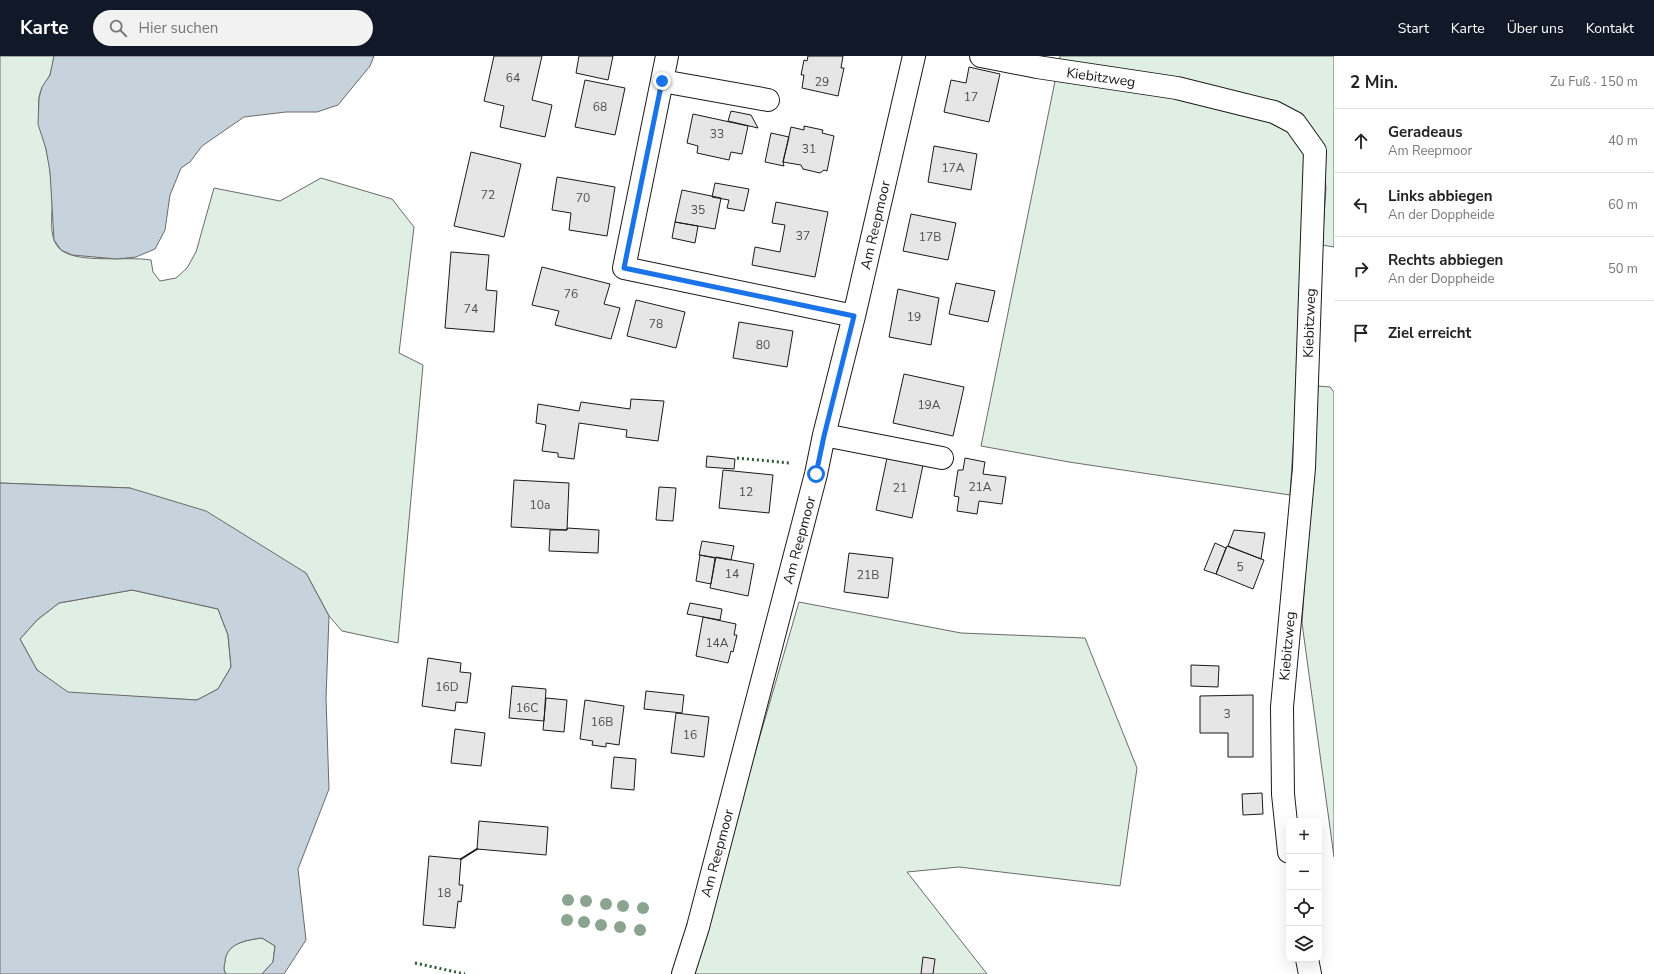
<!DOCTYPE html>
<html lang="de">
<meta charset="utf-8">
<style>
:root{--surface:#fff;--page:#f2f2f2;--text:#222;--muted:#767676;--line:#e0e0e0;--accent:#111827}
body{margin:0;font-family:"Nunito Sans",sans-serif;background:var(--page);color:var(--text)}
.controls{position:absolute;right:12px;bottom:12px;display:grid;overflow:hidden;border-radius:8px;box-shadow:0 4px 16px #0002}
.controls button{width:36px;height:36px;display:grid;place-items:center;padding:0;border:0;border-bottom:1px solid var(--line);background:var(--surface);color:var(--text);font:20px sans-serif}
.stop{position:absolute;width:12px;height:12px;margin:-9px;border:3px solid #1a73e8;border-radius:50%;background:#fff}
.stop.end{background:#1a73e8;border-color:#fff;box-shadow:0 1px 4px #0008}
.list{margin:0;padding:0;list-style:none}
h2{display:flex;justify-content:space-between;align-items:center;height:52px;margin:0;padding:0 16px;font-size:17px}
h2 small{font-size:13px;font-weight:400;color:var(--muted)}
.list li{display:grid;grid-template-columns:26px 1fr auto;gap:12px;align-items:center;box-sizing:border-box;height:64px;padding:0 16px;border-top:1px solid var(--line)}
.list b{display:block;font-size:15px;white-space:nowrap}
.list p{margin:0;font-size:13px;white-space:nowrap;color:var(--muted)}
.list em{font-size:13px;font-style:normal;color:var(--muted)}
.icon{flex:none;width:22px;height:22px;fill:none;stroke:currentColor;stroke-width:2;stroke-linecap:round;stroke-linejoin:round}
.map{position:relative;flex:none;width:1334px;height:918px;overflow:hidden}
header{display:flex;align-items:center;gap:24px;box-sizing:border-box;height:56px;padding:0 20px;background:var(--accent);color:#fff}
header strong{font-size:19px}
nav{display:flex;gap:22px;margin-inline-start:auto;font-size:14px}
.search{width:280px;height:36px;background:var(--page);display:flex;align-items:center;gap:10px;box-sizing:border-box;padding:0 14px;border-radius:22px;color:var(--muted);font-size:15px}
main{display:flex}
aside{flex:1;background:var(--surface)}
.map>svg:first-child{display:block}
.green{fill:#e0efe3;stroke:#6a6a6a}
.water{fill:#c6d2dc;stroke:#6a6a6a;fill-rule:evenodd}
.building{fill:#e6e6e6;stroke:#1a1a1a}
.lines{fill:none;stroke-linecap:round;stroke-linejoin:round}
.minor-casing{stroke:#1a1a1a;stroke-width:24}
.minor{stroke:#fff;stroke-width:22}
.hedge{stroke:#2b5a34;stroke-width:3;stroke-dasharray:2 3;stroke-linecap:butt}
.wall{stroke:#1a1a1a;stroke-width:2}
.tree{fill:#8aa48f}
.route{stroke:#1a73e8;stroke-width:5}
.labels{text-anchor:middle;stroke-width:3;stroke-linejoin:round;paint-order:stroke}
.number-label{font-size:12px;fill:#4d4d4d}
.street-label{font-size:14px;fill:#1a1a1a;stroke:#fff}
</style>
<header>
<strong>Karte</strong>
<div class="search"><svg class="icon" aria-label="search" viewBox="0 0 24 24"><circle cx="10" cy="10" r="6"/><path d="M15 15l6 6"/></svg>Hier suchen</div>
<nav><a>Start</a><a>Karte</a><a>Über uns</a><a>Kontakt</a></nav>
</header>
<main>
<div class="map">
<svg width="1334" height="918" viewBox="0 0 1334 918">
<rect width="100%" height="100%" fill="#fff"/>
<path class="green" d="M 0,0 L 54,0 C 53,6 52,15 49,21 C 45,28 40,33 39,42 C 37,64 42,73 46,93 C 50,108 51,123 52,138 C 54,155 46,182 61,194 C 79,208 128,200 151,204 L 153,216 L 160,225 L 176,222 L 187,212 L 196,196 L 214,132 L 280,145 L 321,122 L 392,143 L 414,171 L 399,297 L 423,309 L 398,587 L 342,575 L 329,560 L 306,517 L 130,432 L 0,427 Z
M 1060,0 L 1334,0 L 1334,191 L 1322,189 L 1326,132 L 1322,94 L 1303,63 L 1058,8 Z
M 1055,25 L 1208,47 L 1293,72 L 1304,99 L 1309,145 L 1290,439 L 1069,406 L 981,390 Z
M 1318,330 L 1330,331 L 1334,336 L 1334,801 L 1302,567 Z
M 132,534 L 218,553 L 228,579 L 231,611 L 218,633 L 197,644 L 68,637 L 37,614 L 20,583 L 37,564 L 59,547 Z
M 799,546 L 961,577 L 1085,582 L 1137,712 L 1120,830 L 959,811 L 907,816 L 987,918 L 695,918 L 730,783 Z
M 262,882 L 275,890 L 273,906 L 262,918 L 226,918 C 223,914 224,910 225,905 C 226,887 247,884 262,882 Z"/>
<path class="water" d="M 54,0 L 374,0 L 370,10 L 338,49 L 317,56 L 286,56 L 244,61 L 202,90 L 190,106 L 181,112 L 170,139 L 165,174 L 155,193 L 136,201 L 117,203 L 72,199 L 61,194 L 54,184 L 50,116 L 46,93 L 38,68 L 39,42 L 42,31 L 50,19 Z
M 0,427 L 130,432 L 206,455 L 306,517 L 329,560 L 326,642 L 329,733 L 298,813 L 306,884 L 284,918 L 262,918 L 273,906 L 275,890 L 262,882 C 247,884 226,887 225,906 C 224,910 223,914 226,918 L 0,918 ZM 132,534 L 218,553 L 228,579 L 231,611 L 218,633 L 197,644 L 68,636 L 37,614 L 20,583 L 37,564 L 59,547 Z"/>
<path class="building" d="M 494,0 L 542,0 L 532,44 L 552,49 L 545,81 L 500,71 L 504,50 L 484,45 Z
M 579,0 L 613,0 L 608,24 L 576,17 Z
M 808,0 L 843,0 L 841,12 L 844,12 L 838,40 L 802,32 L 804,19 L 801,19 L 804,4 L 807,5 Z
M 969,11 L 1000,18 L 989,66 L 944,56 L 951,24 L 966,27 Z
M 585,24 L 625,32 L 615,79 L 575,71 Z
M 731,55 L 751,59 L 758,72 L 728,65 Z
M 693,58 L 748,70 L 742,98 L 731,96 L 729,104 L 697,97 L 698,90 L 687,87 Z
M 804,70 L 823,74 L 822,77 L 834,80 L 827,115 L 824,114 L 820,117 L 803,113 L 801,109 L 783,106 L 791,71 L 804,74 Z
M 771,77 L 789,81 L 783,106 L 784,110 L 765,106 Z
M 934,90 L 977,98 L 971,134 L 928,126 Z
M 471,96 L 521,108 L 504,181 L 454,170 Z
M 557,121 L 615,131 L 607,180 L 569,174 L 571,157 L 552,154 Z
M 715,127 L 749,133 L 744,155 L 727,152 L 729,144 L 712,141 Z
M 682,134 L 721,142 L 715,173 L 675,166 Z
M 776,146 L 828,156 L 815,221 L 752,209 L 755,191 L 780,196 L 785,169 L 772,167 Z
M 911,158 L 956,167 L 948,204 L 903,195 Z
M 675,166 L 698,170 L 695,187 L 672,182 Z
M 451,196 L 489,199 L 486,234 L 497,235 L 494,276 L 445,272 Z
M 542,211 L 610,228 L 604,248 L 620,252 L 611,283 L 555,269 L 559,255 L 532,249 Z
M 956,227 L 995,235 L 988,266 L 949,258 Z
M 898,233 L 939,242 L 931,289 L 889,281 Z
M 636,244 L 685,256 L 676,292 L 627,280 Z
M 739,266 L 793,275 L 787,311 L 733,302 Z
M 904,318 L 964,331 L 953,380 L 893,367 Z
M 631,343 L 664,345 L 658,385 L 626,381 L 627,374 L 579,367 L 574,403 L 558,401 L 558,397 L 542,395 L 546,369 L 536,367 L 538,348 L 579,355 L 581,346 L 630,353 Z
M 707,400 L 735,403 L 734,413 L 706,411 Z
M 887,402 L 923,409 L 912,462 L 876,454 Z
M 965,402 L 985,406 L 983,418 L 1006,421 L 1002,448 L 979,445 L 977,458 L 957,455 L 959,441 L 954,440 L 958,414 L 963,414 Z
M 723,414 L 773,419 L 769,457 L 719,452 Z
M 514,424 L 569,427 L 567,474 L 511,471 Z
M 659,431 L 676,432 L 673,465 L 656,464 Z
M 567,472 L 599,474 L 598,497 L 549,495 L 550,474 L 567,474 Z
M 1234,474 L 1265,477 L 1261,503 L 1228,490 Z
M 702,485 L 734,490 L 731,504 L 699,499 Z
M 1215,487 L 1226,492 L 1216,518 L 1204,514 Z
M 1227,490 L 1264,504 L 1253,533 L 1216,518 Z
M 849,497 L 893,502 L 888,542 L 844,536 Z
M 700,499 L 715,502 L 711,528 L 696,525 Z
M 716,501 L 754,508 L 748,540 L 710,532 Z
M 690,547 L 722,553 L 720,564 L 687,558 Z
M 703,561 L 736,568 L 734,579 L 737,579 L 733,596 L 731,595 L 728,607 L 696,600 Z
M 428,602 L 461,607 L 460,616 L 471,617 L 467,647 L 456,646 L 455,655 L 422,650 Z
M 1191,609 L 1219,610 L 1218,631 L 1191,630 Z
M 512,630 L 546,633 L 544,665 L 509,662 Z
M 646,635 L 684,639 L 682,657 L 644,653 Z
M 1253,639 L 1253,701 L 1228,701 L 1228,677 L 1200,677 L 1200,640 Z
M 546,642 L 567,644 L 564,676 L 543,674 Z
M 585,644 L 624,650 L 619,689 L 606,687 L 606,691 L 592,689 L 593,685 L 580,683 Z
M 676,657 L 709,661 L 704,701 L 671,697 Z
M 455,673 L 485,677 L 481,710 L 451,707 Z
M 614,701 L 636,703 L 634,734 L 611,732 Z
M 1262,737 L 1263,758 L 1243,759 L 1242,738 Z
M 479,765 L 548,771 L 546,799 L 477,793 Z
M 429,800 L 461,803 L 459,829 L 463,829 L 461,846 L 458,845 L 455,872 L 423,869 Z
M 923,901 L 935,903 L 933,918 L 921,918 Z"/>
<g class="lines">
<defs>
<path id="minor" d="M 667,0 L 624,212 L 854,260
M 981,0 L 1037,11 L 1177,32 L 1274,56 L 1295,67 L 1315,95 L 1304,412 L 1282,651 L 1283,738 L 1289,796
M 662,25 L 768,44
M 824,379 L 942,402
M 1307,903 L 1310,918
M 683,918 L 698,871 L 816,418 L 824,379 L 854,260 L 914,0"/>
</defs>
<use href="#minor" class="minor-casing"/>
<use href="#minor" class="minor"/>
<path class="hedge" d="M 737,402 L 790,407
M 415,907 L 465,918"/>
<path class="wall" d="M 461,803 L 477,793"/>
</g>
<g class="tree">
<circle cx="568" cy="844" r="6"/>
<circle cx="586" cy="845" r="6"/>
<circle cx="606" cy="848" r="6"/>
<circle cx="623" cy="850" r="6"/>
<circle cx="643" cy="852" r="6"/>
<circle cx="567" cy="864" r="6"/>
<circle cx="584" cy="866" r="6"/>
<circle cx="601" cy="869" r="6"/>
<circle cx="620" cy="871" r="6"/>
<circle cx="640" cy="874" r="6"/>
</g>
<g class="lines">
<path class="route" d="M 662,25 L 624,212 L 854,260 L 824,380 L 816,418"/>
</g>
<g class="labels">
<g class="number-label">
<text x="513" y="26">64</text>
<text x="822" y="30">29</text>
<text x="971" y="45">17</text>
<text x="600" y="55">68</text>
<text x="717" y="82">33</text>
<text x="809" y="97">31</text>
<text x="953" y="116">17A</text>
<text x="488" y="143">72</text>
<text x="583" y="146">70</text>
<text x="698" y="158">35</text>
<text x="803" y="184">37</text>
<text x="930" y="185">17B</text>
<text x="571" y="242">76</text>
<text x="471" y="257">74</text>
<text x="914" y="265">19</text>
<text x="656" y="272">78</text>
<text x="763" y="293">80</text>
<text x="929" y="353">19A</text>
<text x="980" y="435">21A</text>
<text x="900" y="436">21</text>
<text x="746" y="440">12</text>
<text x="540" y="453">10a</text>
<text x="1240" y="515">5</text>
<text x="732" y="522">14</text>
<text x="868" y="523">21B</text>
<text x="717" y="591">14A</text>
<text x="447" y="635">16D</text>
<text x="527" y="656">16C</text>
<text x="1227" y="662">3</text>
<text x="602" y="670">16B</text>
<text x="690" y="683">16</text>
<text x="444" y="841">18</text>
</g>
<g class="street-label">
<text transform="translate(1101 21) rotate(8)" y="5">Kiebitzweg</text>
<text transform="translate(875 169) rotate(-77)" y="5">Am Reepmoor</text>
<text transform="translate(1309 267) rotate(-88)" y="5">Kiebitzweg</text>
<text transform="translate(799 484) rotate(-75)" y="5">Am Reepmoor</text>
<text transform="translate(1287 590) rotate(-85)" y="5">Kiebitzweg</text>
<text transform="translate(717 797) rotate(-75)" y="5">Am Reepmoor</text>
</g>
</g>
</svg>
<div class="controls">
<button>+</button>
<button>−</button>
<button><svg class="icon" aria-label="locate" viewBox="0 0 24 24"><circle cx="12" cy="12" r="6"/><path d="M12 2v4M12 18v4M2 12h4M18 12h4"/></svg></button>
<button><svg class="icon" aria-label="layers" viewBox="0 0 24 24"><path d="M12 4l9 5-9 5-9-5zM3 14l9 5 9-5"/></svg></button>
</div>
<div class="stop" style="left:816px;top:418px"></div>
<div class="stop end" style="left:662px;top:25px"></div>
</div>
<aside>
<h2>2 Min.<small>Zu Fuß · 150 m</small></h2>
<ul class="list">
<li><svg class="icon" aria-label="ahead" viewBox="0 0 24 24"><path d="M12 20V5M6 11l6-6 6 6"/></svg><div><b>Geradeaus</b><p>Am Reepmoor</p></div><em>40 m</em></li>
<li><svg class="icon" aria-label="left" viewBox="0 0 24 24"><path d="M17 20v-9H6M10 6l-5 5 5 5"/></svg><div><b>Links abbiegen</b><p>An der Doppheide</p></div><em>60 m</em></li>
<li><svg class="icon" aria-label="right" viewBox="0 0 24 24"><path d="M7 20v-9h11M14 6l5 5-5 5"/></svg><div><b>Rechts abbiegen</b><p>An der Doppheide</p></div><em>50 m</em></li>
<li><svg class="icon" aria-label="arrive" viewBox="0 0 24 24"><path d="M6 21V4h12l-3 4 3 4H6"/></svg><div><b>Ziel erreicht</b></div></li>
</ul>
</aside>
</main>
